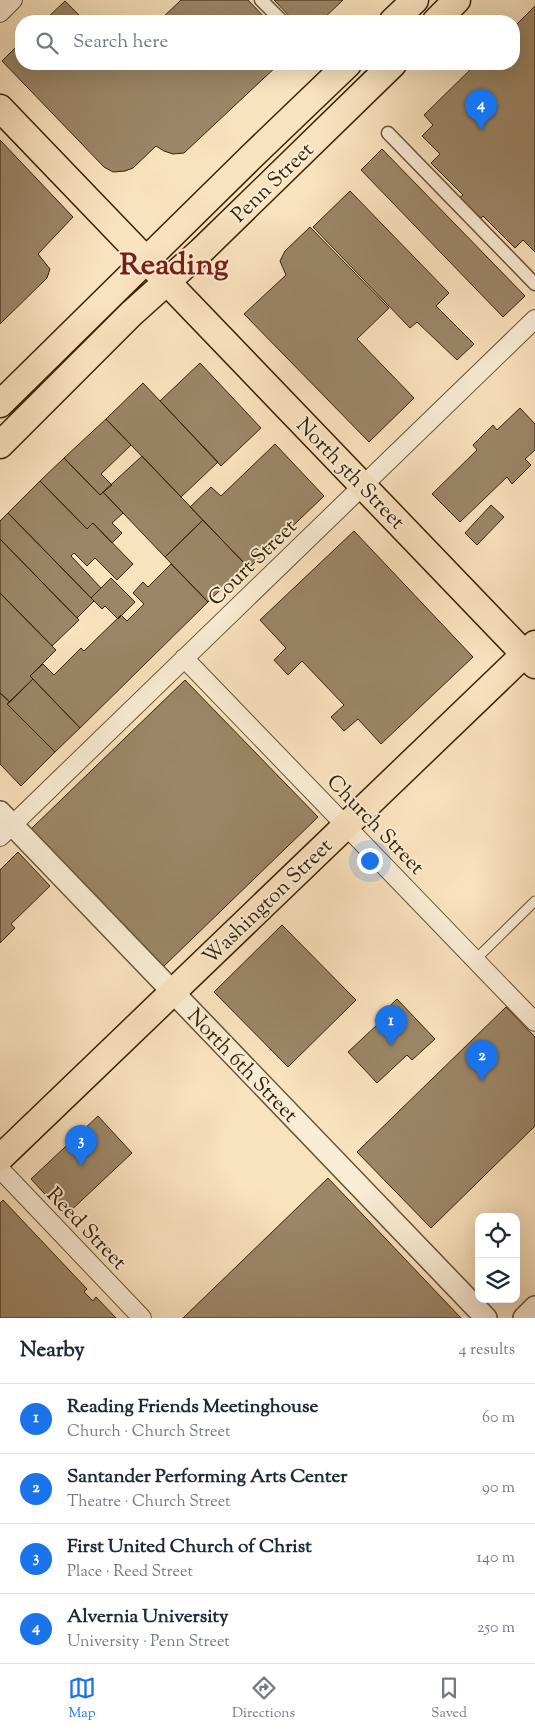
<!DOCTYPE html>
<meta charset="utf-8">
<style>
:root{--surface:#fff;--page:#f6f6f7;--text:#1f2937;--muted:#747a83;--line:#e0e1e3;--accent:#1a73e8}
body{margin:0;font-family:"Sorts Mill Goudy",serif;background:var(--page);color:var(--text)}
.controls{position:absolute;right:15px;bottom:15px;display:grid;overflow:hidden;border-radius:10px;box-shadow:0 5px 20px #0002}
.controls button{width:45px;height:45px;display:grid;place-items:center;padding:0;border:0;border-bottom:1px solid var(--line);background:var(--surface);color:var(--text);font:25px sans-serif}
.you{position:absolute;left:369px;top:860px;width:18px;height:18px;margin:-12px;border:4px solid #fff;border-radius:50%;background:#1a73e8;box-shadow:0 0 0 8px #1a73e833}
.badge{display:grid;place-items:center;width:32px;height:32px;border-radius:50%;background:var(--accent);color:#fff;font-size:16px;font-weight:700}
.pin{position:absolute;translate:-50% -41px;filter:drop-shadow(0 1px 2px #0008)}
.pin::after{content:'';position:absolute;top:26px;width:18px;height:15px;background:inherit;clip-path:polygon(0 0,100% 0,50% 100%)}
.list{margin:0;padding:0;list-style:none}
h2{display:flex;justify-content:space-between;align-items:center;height:65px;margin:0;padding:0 20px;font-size:21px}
h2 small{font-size:16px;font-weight:400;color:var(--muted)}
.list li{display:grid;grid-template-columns:32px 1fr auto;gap:15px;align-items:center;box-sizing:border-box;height:70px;padding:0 20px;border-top:1px solid var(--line)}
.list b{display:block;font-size:19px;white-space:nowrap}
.list p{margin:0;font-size:16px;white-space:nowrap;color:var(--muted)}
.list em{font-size:16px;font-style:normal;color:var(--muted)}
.icon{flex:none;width:28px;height:28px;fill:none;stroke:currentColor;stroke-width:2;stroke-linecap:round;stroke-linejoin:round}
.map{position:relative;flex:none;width:535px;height:1318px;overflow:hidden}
.search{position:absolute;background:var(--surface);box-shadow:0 5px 20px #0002;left:15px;right:15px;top:15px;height:55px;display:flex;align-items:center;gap:12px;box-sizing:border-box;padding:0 18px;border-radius:20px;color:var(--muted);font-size:19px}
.sheet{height:345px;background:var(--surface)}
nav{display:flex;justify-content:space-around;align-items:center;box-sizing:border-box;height:70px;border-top:1px solid var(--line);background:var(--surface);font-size:14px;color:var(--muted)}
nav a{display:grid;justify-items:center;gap:2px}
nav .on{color:var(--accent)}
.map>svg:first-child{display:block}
.building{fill:#9b8667;stroke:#362308}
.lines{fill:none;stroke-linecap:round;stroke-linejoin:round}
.service-casing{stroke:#675336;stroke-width:11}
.pedestrian-casing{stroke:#675336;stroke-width:15}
.minor-casing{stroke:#675336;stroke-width:20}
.tertiary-casing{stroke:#675336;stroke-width:24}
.primary-casing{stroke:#362308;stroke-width:29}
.service{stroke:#fbecd5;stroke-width:9}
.pedestrian{stroke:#fbecd5;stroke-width:12}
.minor{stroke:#fbecd5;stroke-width:18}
.tertiary{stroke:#fbecd5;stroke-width:21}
.primary{stroke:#f9e2be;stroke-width:26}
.labels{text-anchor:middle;stroke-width:4;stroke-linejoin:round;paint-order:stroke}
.street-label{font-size:21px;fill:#362308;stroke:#fbecd5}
.town-label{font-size:31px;font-weight:bold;fill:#7a1f14;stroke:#fbecd5}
</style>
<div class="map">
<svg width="535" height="1318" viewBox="0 0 535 1318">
<rect width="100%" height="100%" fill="#f9e2be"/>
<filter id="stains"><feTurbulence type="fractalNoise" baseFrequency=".004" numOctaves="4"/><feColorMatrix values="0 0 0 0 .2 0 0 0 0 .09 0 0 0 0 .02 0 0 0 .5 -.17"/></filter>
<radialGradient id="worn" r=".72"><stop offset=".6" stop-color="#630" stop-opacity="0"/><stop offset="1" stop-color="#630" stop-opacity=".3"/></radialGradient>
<path class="building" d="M 181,0 L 248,0 L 268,21 L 159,21 Z
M 274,0 L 343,0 L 321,21 L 294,21 Z
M 65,1 L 85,21 L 44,21 Z
M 535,6 L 535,252 L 523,240 L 515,248 L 483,216 L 480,219 L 459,198 L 463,195 L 431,163 L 440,154 L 422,136 L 433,125 L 424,115 L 476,64 L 514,64 L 514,27 Z
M 21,42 L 21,64 L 279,64 L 184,153 L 173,154 L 164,151 L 156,146 L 133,168 L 125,171 L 113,172 L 104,167 L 2,61 Z
M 0,140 L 73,217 L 38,254 L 50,269 L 47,278 L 0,324 Z
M 382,149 L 525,296 L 503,317 L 361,170 Z
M 350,191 L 449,293 L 436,306 L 474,344 L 457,360 L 417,322 L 410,328 L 313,227 Z
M 310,227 L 389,308 L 357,339 L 414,398 L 369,442 L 244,314 L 286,275 L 280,261 L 285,251 Z
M 200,363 L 261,428 L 221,466 L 160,401 Z
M 143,383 L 218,462 L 181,497 L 106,419 Z
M 520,408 L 535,424 L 535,450 L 525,459 L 531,465 L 512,484 L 507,477 L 460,522 L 432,494 L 477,450 L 473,445 L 493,425 L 497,430 Z
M 106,419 L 131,445 L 101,474 L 112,485 L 100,495 L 64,458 Z
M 275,444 L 324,496 L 249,568 L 190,507 L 211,487 L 221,496 Z
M 142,456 L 203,520 L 165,557 L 103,492 Z
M 64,458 L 100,495 L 103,492 L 123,513 L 112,523 L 122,533 L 112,543 L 93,523 L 87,529 L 40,481 Z
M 40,481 L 87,529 L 93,523 L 133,564 L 117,580 L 95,558 L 87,566 L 74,553 L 71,556 L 101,588 L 91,598 L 8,513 Z
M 491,505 L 504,517 L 477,545 L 465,533 Z
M 8,513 L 94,601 L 77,618 L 0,539 L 0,521 Z
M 203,520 L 246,565 L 208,602 L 165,557 Z
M 354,531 L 473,657 L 381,744 L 358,719 L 344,731 L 331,717 L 344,705 L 302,661 L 288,675 L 274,660 L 286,648 L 260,620 Z
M 0,539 L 79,620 L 52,646 L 0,593 Z
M 171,564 L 208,602 L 80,728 L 30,676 L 43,664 L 54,675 L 81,648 L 84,651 L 121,615 L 127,621 L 144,604 L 133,593 L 143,582 L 148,587 Z
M 111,578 L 135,602 L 118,619 L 105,606 L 102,609 L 91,598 Z
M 0,593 L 56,650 L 30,676 L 33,679 L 10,702 L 0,693 Z
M 33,679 L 80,728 L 55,752 L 7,704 Z
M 185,680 L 318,817 L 163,967 L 31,829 Z
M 0,693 L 10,702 L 7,704 L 55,752 L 21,786 L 0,764 Z
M 18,852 L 50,886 L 11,924 L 15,928 L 0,943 L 0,870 Z
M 282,925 L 356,1000 L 288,1067 L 214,992 Z
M 397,999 L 435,1039 L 412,1060 L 407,1055 L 377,1083 L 348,1052 L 378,1024 L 375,1020 Z
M 506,1007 L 535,1037 L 535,1126 L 431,1228 L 357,1152 Z
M 98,1116 L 132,1153 L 65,1216 L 31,1179 Z
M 328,1178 L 461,1318 L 183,1318 Z
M 3,1200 L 87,1289 L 84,1292 L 93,1301 L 96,1297 L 116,1318 L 0,1318 L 0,1203 Z"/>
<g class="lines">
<defs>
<path id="service" d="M 475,960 L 535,901"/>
<path id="pedestrian" d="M 261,0 L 282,21
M 388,133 L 535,284"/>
<path id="minor" d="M 0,13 L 13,0
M 184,658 L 535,1022
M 0,837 L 535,319
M 0,1169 L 142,1318"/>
<path id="tertiary" d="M 0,812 L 486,1318
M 524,1318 L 535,1307"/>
<path id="primary" d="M 393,21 L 415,0
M 436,21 L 457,0
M 0,108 L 535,665
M 0,404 L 251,157 L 348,64
M 0,445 L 131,314 L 201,251 L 393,64
M 0,1158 L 535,644"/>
</defs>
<use href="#service" class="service-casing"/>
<use href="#pedestrian" class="pedestrian-casing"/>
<use href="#minor" class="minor-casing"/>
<use href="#tertiary" class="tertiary-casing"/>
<use href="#primary" class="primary-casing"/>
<use href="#service" class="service"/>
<use href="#pedestrian" class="pedestrian"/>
<use href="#minor" class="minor"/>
<use href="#tertiary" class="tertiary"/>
<use href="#primary" class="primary"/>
</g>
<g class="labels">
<g class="street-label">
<text transform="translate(272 182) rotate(-44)" y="7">Penn Street</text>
<text transform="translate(351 473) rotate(46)" y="7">North 5th Street</text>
<text transform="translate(252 562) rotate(-44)" y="7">Court Street</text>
<text transform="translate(376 824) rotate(46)" y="7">Church Street</text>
<text transform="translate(267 901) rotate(-44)" y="7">Washington Street</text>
<text transform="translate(243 1065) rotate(46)" y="7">North 6th Street</text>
<text transform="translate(87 1228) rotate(46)" y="7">Reed Street</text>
</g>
<g class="town-label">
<text x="174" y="274">Reading</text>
</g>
</g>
<rect width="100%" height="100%" filter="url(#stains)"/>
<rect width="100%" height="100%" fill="url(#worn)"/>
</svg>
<div class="controls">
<button><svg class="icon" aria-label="locate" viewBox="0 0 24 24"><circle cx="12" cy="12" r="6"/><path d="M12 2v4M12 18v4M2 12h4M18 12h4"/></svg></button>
<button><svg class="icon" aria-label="layers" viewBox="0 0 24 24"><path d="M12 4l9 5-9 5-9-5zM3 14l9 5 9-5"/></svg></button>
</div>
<div class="you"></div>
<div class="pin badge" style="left:391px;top:1046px">1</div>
<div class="pin badge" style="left:482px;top:1081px">2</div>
<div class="pin badge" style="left:81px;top:1166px">3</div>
<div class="pin badge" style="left:481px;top:130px">4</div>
<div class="search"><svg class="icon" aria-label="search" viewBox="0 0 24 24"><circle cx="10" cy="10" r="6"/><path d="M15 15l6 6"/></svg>Search here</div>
</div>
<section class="sheet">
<h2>Nearby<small>4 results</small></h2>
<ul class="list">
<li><span class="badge">1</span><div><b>Reading Friends Meetinghouse</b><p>Church · Church Street</p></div><em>60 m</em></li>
<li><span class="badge">2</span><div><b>Santander Performing Arts Center</b><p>Theatre · Church Street</p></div><em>90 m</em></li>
<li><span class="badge">3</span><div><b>First United Church of Christ</b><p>Place · Reed Street</p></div><em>140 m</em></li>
<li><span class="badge">4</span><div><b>Alvernia University</b><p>University · Penn Street</p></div><em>250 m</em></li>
</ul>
</section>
<nav>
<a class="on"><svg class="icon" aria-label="map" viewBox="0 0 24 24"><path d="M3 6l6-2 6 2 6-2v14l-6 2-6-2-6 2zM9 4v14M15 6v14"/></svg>Map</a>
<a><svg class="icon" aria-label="directions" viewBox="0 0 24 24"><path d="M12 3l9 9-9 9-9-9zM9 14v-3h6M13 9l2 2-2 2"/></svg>Directions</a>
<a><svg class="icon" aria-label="saved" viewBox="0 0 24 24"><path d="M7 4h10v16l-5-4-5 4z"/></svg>Saved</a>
</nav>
